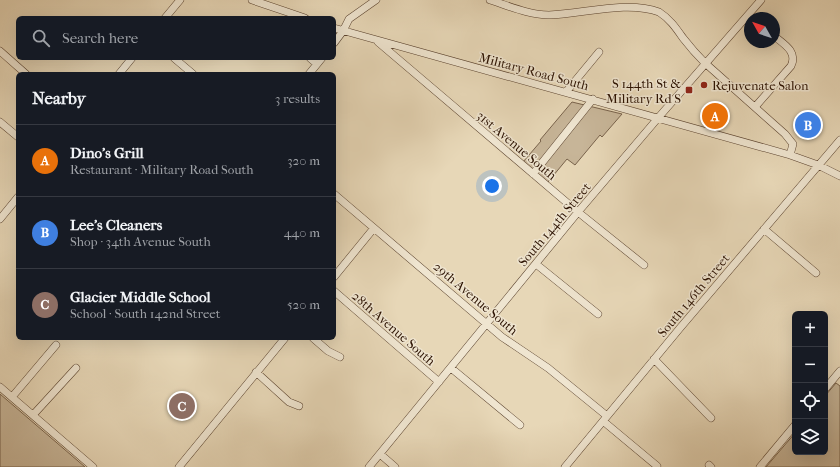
<!DOCTYPE html>
<meta charset="utf-8">
<style>
:root{--surface:#171b24;--page:#242831;--text:#f1f3f6;--muted:#9ea1a6;--line:#363941;--accent:#7c3aed}
body{margin:0;font-family:"IM FELL French Canon",serif;background:var(--page);color:var(--text)}
.controls{position:absolute;right:12px;bottom:12px;display:grid;overflow:hidden;border-radius:6px;box-shadow:0 4px 16px #0002}
.controls button{width:36px;height:36px;display:grid;place-items:center;padding:0;border:0;border-bottom:1px solid var(--line);background:var(--surface);color:var(--text);font:20px sans-serif}
.compass{position:absolute;left:744px;top:12px;width:36px;height:36px;border-radius:50%;background:var(--surface);box-shadow:0 4px 16px #0002;rotate:310deg}
.you{position:absolute;left:492px;top:186px;width:14px;height:14px;margin:-10px;border:3px solid #fff;border-radius:50%;background:#1a73e8;box-shadow:0 0 0 6px #1a73e833}
.badge{display:grid;place-items:center;width:26px;height:26px;border-radius:50%;background:var(--accent);color:#fff;font-size:13px;font-weight:700}
.pin{position:absolute;translate:-50% -50%;border:2px solid #fff;box-shadow:0 1px 4px #0006}
.list{margin:0;padding:0;list-style:none}
h2{display:flex;justify-content:space-between;align-items:center;height:52px;margin:0;padding:0 16px;font-size:17px}
h2 small{font-size:13px;font-weight:400;color:var(--muted)}
.list li{display:grid;grid-template-columns:26px 1fr auto;gap:12px;align-items:center;box-sizing:border-box;height:72px;padding:0 16px;border-top:1px solid var(--line)}
.list b{display:block;font-size:15px;white-space:nowrap}
.list p{margin:0;font-size:13px;white-space:nowrap;color:var(--muted)}
.list em{font-size:13px;font-style:normal;color:var(--muted)}
.icon{flex:none;width:22px;height:22px;fill:none;stroke:currentColor;stroke-width:2;stroke-linecap:round;stroke-linejoin:round}
.map{position:relative;flex:none;width:840px;height:467px;overflow:hidden}
.search{position:absolute;background:var(--surface);box-shadow:0 4px 16px #0002;left:16px;top:16px;width:320px;height:44px;display:flex;align-items:center;gap:10px;box-sizing:border-box;padding:0 14px;border-radius:6px;color:var(--muted);font-size:15px}
.panel{position:absolute;background:var(--surface);box-shadow:0 4px 16px #0002;left:16px;top:72px;width:320px;height:268px;border-radius:6px}
.map>svg:first-child{display:block}
.green{fill:#c7b598;stroke:#79634c}
.lines{fill:none;stroke-linecap:round;stroke-linejoin:round}
.minor-casing{stroke:#5a422e;stroke-width:8}
.minor{stroke:#efe5d0;stroke-width:7}
.poi-dot{fill:#8f2418;stroke:#efe5d0;stroke-width:1.5}
.labels{text-anchor:middle;stroke-width:3;stroke-linejoin:round;paint-order:stroke}
.street-label{font-size:13px;fill:#2b1100;stroke:#efe5d0}
.poi-label{font-size:13px;fill:#2b1100;stroke:#efe5d0;text-anchor:end}
</style>
<div class="map">
<svg width="840" height="467" viewBox="0 0 840 467">
<rect width="100%" height="100%" fill="#e7d7b7"/>
<filter id="stains"><feTurbulence type="fractalNoise" baseFrequency=".005" numOctaves="4"/><feColorMatrix values="0 0 0 0 .2 0 0 0 0 .09 0 0 0 0 .02 0 0 0 .5 -.17"/></filter>
<radialGradient id="worn" r=".72"><stop offset=".6" stop-color="#630" stop-opacity="0"/><stop offset="1" stop-color="#630" stop-opacity=".3"/></radialGradient>
<path class="green" d="M 572,102 L 622,114 L 602,137 L 600,135 L 575,165 L 567,159 L 548,182 L 523,162 L 541,141 L 540,140 Z
M 836,383 L 840,386 L 840,467 L 766,467 L 795,433 L 795,452 L 825,452 L 825,396 Z
M 0,394 L 85,467 L 0,467 Z"/>
<g class="lines">
<defs>
<path id="minor" d="M 252,0 L 305,18
M 490,0 C 509,6 529,15 549,15 C 583,14 627,0 659,12 C 670,19 676,28 683,38 C 690,47 697,55 705,63 L 785,134 L 793,144 L 790,155
M 165,18 L 180,0
M 334,28 L 790,155 L 818,165 L 840,176
M 378,42 L 578,212 L 644,265
M 334,43 L 343,31 L 349,19 L 376,0
M 0,51 L 26,74
M 174,58 L 193,74
M 310,58 L 317,64
M 119,74 L 132,58
M 309,74 L 322,58
M 566,92 L 599,52
M 755,107 L 791,66 C 798,52 784,44 774,36
M 0,122 L 18,137
M 533,174 L 593,99
M 334,194 L 502,337 L 548,368 L 607,416
M 0,219 L 18,197
M 764,229 L 816,273
M 536,264 L 598,314
M 334,277 L 374,228
M 334,291 L 439,382
M 313,338 L 328,351 L 340,357
M 654,359 L 711,418
M 451,368 L 520,425
M 256,372 L 289,402 L 299,406
M 0,387 L 93,467
M 825,389 L 840,371
M 12,397 L 56,345
M 33,415 L 76,368
M 603,421 L 657,466
M 380,454 L 395,467
M 709,465 L 711,467
M 179,467 L 285,338
M 369,467 L 578,212 L 658,118 L 761,0
M 565,467 L 680,328 L 840,140
M 760,467 L 795,425"/>
</defs>
<use href="#minor" class="minor-casing"/>
<use href="#minor" class="minor"/>
</g>
<g class="poi-dot">
<circle cx="704" cy="85" r="4"/>
<rect x="685" y="86" width="8" height="8" rx="2"/>
</g>
<g class="labels">
<g class="street-label">
<text transform="translate(534 71) rotate(15)" y="5">Military Road South</text>
<text transform="translate(517 145) rotate(40)" y="5">31st Avenue South</text>
<text transform="translate(554 224) rotate(-50)" y="5">South 144th Street</text>
<text transform="translate(693 295) rotate(-50)" y="5">South 146th Street</text>
<text transform="translate(476 298) rotate(40)" y="5">29th Avenue South</text>
<text transform="translate(394 328) rotate(41)" y="5">28th Avenue South</text>
</g>
<g class="poi-label">
<text x="681" y="88">S 144th St &amp;<tspan x="681" dy="15">Military Rd S</tspan></text>
<text x="712" y="90" text-anchor="start">Rejuvenate Salon</text>
</g>
</g>
<rect width="100%" height="100%" filter="url(#stains)"/>
<rect width="100%" height="100%" fill="url(#worn)"/>
</svg>
<div class="controls">
<button>+</button>
<button>−</button>
<button><svg class="icon" aria-label="locate" viewBox="0 0 24 24"><circle cx="12" cy="12" r="6"/><path d="M12 2v4M12 18v4M2 12h4M18 12h4"/></svg></button>
<button><svg class="icon" aria-label="layers" viewBox="0 0 24 24"><path d="M12 4l9 5-9 5-9-5zM3 14l9 5 9-5"/></svg></button>
</div>
<svg class="compass" viewBox="-18 -18 36 36"><path d="M0-13l5 13h-10z" fill="#e53935"/><path d="M0 13l5-13h-10z" fill="#9ea1a6"/></svg>
<div class="you"></div>
<div class="pin badge" style="left:715px;top:116px;background:#e8710a">A</div>
<div class="pin badge" style="left:808px;top:125px;background:#3f7fe0">B</div>
<div class="pin badge" style="left:182px;top:406px;background:#8d6e63">C</div>
<div class="search"><svg class="icon" aria-label="search" viewBox="0 0 24 24"><circle cx="10" cy="10" r="6"/><path d="M15 15l6 6"/></svg>Search here</div>
<section class="panel">
<h2>Nearby<small>3 results</small></h2>
<ul class="list">
<li><span class="badge" style="background:#e8710a">A</span><div><b>Dino's Grill</b><p>Restaurant · Military Road South</p></div><em>320 m</em></li>
<li><span class="badge" style="background:#3f7fe0">B</span><div><b>Lee's Cleaners</b><p>Shop · 34th Avenue South</p></div><em>440 m</em></li>
<li><span class="badge" style="background:#8d6e63">C</span><div><b>Glacier Middle School</b><p>School · South 142nd Street</p></div><em>520 m</em></li>
</ul>
</section>
</div>
